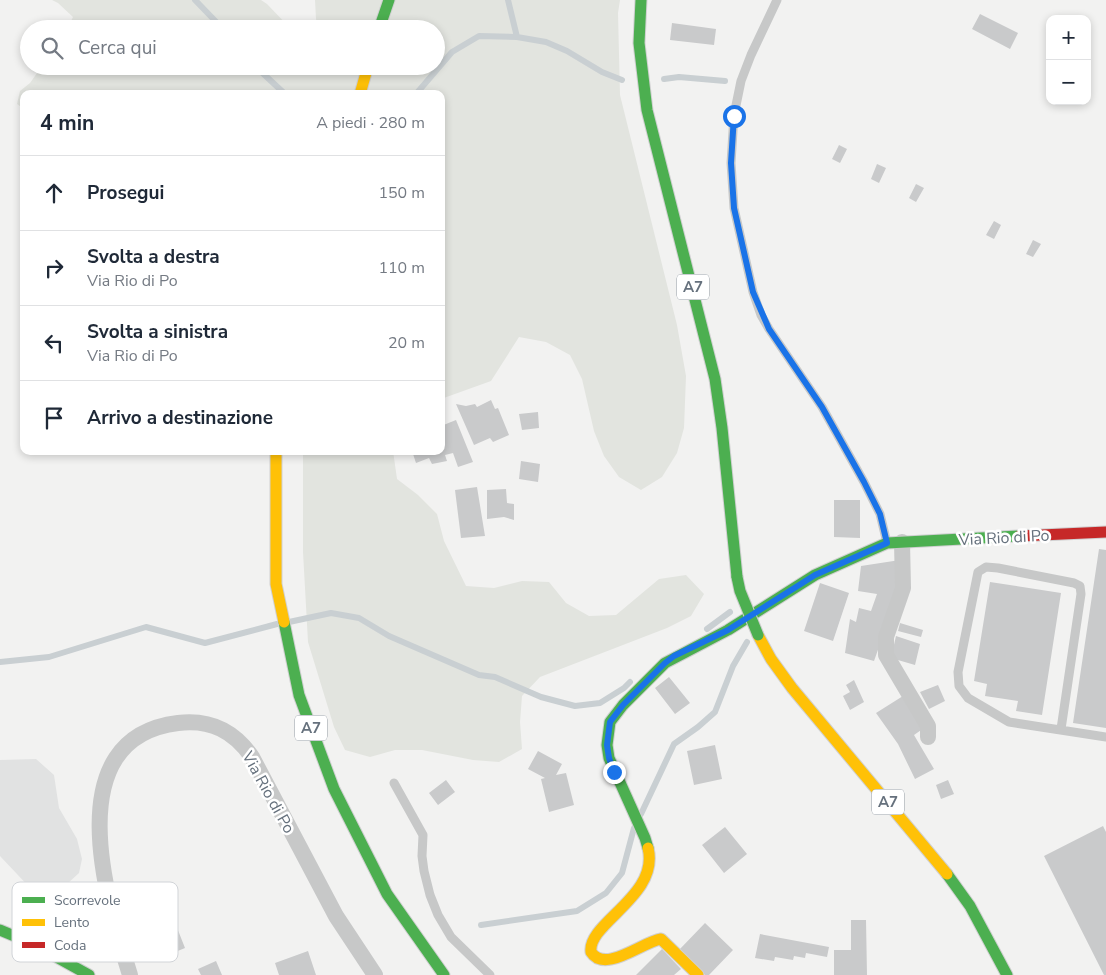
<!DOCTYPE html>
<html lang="it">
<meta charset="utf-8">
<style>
:root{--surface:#fff;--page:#f2f2f3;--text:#1f2937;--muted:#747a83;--line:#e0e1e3}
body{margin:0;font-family:"Nunito Sans",sans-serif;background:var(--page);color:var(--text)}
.controls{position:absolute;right:15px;top:15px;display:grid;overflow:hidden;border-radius:10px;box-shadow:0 2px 8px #0003}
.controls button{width:45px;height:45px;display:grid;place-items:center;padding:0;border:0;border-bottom:1px solid var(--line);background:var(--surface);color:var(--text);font:25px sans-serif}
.stop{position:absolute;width:15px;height:15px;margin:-11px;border:4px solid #1a73e8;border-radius:50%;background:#fff}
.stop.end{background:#1a73e8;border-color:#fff;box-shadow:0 1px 5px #0008}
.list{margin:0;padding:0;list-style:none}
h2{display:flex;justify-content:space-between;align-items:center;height:65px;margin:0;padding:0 20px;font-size:21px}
h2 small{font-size:16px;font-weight:400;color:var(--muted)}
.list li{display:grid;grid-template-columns:32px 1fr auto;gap:15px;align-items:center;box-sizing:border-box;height:75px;padding:0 20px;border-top:1px solid var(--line)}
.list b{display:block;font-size:19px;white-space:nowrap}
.list p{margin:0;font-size:16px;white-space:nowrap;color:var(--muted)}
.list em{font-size:16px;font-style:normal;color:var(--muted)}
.icon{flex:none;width:28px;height:28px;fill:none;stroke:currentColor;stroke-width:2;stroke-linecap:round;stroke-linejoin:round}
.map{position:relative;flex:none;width:1106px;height:975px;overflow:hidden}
.search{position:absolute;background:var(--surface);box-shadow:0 2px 8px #0003;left:20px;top:20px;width:425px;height:55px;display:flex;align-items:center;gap:12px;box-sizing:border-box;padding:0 18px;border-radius:28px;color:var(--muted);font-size:19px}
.panel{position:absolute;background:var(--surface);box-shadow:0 2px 8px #0003;left:20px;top:90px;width:425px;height:365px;border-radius:10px}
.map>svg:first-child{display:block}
.built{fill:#e1e2e2}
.green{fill:#e2e4df}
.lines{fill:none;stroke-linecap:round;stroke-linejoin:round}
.stream{stroke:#c9cfd2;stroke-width:6}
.building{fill:#c9cacb}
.fast-casing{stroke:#d0d0d1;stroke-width:13}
.slow-casing{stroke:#d0d0d1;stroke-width:13}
.jam-casing{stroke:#d0d0d1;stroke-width:13}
.lane{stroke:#c7c8c8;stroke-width:9}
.street{stroke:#c7c8c8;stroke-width:16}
.fast{stroke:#4caf50;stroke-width:11}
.slow{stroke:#ffc107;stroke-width:11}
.jam{stroke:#c62828;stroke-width:11}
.fast-bridge-casing{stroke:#cecece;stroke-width:13;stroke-linecap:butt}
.fast-bridge{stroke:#4caf50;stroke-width:11}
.route{stroke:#1a73e8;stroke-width:6}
.labels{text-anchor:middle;stroke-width:5;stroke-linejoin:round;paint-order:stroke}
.shield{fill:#fff;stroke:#949ca4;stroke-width:1}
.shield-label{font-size:15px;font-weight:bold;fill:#66717d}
.street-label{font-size:16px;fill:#66717d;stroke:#fff}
.key{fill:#fff;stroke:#d1d4d8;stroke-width:1}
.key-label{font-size:14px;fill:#66717d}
</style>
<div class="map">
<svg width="1106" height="975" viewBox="0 0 1106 975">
<rect width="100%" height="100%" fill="#f2f2f1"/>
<path class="built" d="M 36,759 L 54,775 L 59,808 L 77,839 L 82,859 L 79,873 L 56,894 L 34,892 L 0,856 L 0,760 Z"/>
<path class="green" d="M 52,0 L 261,0 L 267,4 L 291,29 L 67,29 L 73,17 L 58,3 Z
M 315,0 L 620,0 L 618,13 L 620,95 L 677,325 L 686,376 L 684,428 L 677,453 L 662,477 L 641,490 L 619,477 L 604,456 L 594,431 L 582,379 L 570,355 L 546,342 L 519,337 L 491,381 L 441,399 L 441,94 L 24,94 L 24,109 L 17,104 L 20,91 L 30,83 L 42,66 L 317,66 L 321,69 L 321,66 L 436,66 L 436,29 L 319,29 L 316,19 Z
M 303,451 L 393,451 L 397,479 L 418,495 L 437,514 L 444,541 L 466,586 L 494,588 L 522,581 L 549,582 L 566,603 L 589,616 L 616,615 L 659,579 L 686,575 L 704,594 L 691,616 L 667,628 L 540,677 L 522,696 L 520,722 L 522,749 L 499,762 L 473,760 L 422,750 L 395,750 L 370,757 L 345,750 L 334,727 L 308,642 L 303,552 Z"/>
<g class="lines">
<path class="stream" d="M 195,0 L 223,29
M 508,0 L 517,37
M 255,66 L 285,94
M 664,79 L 679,77 L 725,81
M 416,94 L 452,52 L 479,36 L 517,37 L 546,42 L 567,51 L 602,72 L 622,80
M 289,622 L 331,613 L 359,618 L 389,636 L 479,675 L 495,677 L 541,697 L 575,706 L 600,703 L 624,688 L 630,682
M 707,629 L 730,612
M 0,662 L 49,657 L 146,627 L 205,643 L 277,624
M 641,814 L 674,744 L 698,727 L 715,712 L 733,666 L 747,642
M 481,925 L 577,911 L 606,893 L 622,873 L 634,828"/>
</g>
<path class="building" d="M 980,14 L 1018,33 L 1010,49 L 972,29 Z
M 672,23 L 716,29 L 714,45 L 670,40 Z
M 839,145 L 847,149 L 840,163 L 832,159 Z
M 877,164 L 886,168 L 879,183 L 871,179 Z
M 916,184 L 924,188 L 916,202 L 909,198 Z
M 994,221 L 1001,225 L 994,239 L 986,235 Z
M 1033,240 L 1041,244 L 1033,257 L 1026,254 Z
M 491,400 L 495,409 L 498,408 L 509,435 L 493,442 L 490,438 L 474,445 L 456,404 L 466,406 L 475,404 L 477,407 Z
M 538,412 L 539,428 L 522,430 L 519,414 Z
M 456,420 L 473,462 L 458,467 L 453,453 L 445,455 L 447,461 L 432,464 L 429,458 L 416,463 L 412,451 L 441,451 L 441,426 Z
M 521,461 L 540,464 L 538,482 L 519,479 Z
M 477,487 L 485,536 L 461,538 L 455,490 Z
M 506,489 L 507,503 L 514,504 L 514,520 L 504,517 L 487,519 L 487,490 Z
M 834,500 L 860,500 L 860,538 L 834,537 Z
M 1099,549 L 1106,550 L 1106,728 L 1073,723 Z
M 900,560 L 900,588 L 874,661 L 845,653 L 850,619 L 856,622 L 859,608 L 871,611 L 877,594 L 858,591 L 861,566 Z
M 990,582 L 1061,593 L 1042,715 L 1016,711 L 1018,701 L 985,696 L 987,684 L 974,681 Z
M 820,583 L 849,593 L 833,641 L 804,631 Z
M 900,623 L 923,630 L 921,637 L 898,631 Z
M 896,636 L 920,644 L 915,665 L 891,658 Z
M 669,677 L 690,703 L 675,714 L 655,688 Z
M 854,680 L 864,702 L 850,710 L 843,696 L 850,692 L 846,685 Z
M 938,685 L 945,701 L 929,709 L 920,692 Z
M 903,696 L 924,728 L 914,735 L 934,769 L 915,779 L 898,744 L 876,713 Z
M 715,745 L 722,779 L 694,785 L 687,751 Z
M 538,751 L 562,764 L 556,775 L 566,773 L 574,805 L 549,812 L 541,779 L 545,778 L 528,769 Z
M 446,780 L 455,792 L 438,805 L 429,793 Z
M 948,780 L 954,794 L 941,799 L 936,785 Z
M 1103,826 L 1106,832 L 1106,975 L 1104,975 L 1044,856 Z
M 725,827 L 747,854 L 724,873 L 702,845 Z
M 172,915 L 185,948 L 168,955 L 155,922 Z
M 851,920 L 866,920 L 867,975 L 834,975 L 834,950 L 851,950 Z
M 705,923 L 733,950 L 709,975 L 705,975 L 679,950 Z
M 760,934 L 829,947 L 827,957 L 806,953 L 805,958 L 794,956 L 793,960 L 775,957 L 774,961 L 755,958 Z
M 662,949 L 681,969 L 674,975 L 636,975 Z
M 308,951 L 316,975 L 279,975 L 275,963 Z
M 216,961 L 222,975 L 201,975 L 198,969 Z"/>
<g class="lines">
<defs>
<path id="fast" d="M 641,0 L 639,43 L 647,110 L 715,379 L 722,428 L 737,577
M 379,29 L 389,0
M 284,622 L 299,695 L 334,789 L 387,894 L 444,975
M 648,848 L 645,838 L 609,758 L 607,745 L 610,722 L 623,705 L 665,663 L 728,630 L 815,575 L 887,543 L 1020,536
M 947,874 L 970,906 L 1007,975
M 0,930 L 31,943 L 89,975"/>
<path id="slow" d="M 360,94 L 368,66
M 276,451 L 276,584 L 284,622
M 758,635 L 771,659 L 792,688 L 947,874
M 648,848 C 660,896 587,923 591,952 C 605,974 642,942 661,939 L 698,975"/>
<path id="jam" d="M 1020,536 L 1106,532"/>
</defs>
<use href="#fast" class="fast-casing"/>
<use href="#slow" class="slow-casing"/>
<use href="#jam" class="jam-casing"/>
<path class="lane" d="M 777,0 L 751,55 L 741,81 L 734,115 L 731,163 L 734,208 L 753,292 L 761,315 L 769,329 L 822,407 L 864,482 L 880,514 L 887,543
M 1061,729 L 1081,594 L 1080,586 L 1074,583 L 998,568 L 986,567 L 978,572 L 958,672 L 959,686 L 968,698 L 1009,722 L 1106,737
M 394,783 L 423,835 L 422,856 L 424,871 L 430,895 L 438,915 L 451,937 L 490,975"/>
<path class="street" d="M 902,542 L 903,588 L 886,637 L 886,655 L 928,726 L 928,737
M 130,975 C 107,901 56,738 178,723 C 211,719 234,731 252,757 L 336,916 L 375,975"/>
<use href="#fast" class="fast"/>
<use href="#slow" class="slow"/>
<use href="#jam" class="jam"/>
<defs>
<path id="fast-bridge" d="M 737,577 L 740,591 L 758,635"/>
</defs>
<use href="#fast-bridge" class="fast-bridge-casing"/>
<use href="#fast-bridge" class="fast-bridge"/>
</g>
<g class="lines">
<path class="route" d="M 614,772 L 609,758 L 607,745 L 610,722 L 623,705 L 665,663 L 674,656 L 728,630 L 815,575 L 887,543 L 880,514 L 864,482 L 822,407 L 769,329 L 753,292 L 734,208 L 731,163 L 734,116"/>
</g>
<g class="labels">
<g class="shield">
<rect x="677" y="274.5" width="32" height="25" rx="4"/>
<rect x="295" y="715.5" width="32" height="25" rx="4"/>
<rect x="872" y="789.5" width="32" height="25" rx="4"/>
</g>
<g class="shield-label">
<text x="693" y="292">A7</text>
<text x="311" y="733">A7</text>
<text x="888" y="807">A7</text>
</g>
<g class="street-label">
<text transform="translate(1004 537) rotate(-3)" y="6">Via Rio di Po</text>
<text transform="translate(269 792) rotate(61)" y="6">Via Rio di Po</text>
</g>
</g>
<rect x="12" y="882" width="166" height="80" rx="8" class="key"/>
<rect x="22" y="897" width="23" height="6" fill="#4caf50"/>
<rect x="22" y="919" width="23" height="7" fill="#ffc107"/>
<rect x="22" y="942" width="23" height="6" fill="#c62828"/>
<g class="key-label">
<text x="54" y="905">Scorrevole</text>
<text x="54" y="927">Lento</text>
<text x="54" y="950">Coda</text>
</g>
</svg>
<div class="controls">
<button>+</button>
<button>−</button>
</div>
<div class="stop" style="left:734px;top:116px"></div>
<div class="stop end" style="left:614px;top:772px"></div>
<div class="search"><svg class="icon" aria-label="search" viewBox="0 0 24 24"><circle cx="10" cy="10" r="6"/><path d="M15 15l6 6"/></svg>Cerca qui</div>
<section class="panel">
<h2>4 min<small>A piedi · 280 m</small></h2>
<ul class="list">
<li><svg class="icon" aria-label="ahead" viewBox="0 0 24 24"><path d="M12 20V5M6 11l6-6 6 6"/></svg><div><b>Prosegui</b></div><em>150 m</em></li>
<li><svg class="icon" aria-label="right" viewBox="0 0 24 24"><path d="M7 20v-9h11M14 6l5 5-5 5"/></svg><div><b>Svolta a destra</b><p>Via Rio di Po</p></div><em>110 m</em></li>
<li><svg class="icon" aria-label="left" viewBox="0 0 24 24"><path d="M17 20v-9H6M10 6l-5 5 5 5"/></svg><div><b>Svolta a sinistra</b><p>Via Rio di Po</p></div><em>20 m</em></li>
<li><svg class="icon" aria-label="arrive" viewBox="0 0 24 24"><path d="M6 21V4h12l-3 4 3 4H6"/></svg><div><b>Arrivo a destinazione</b></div></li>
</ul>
</section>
</div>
